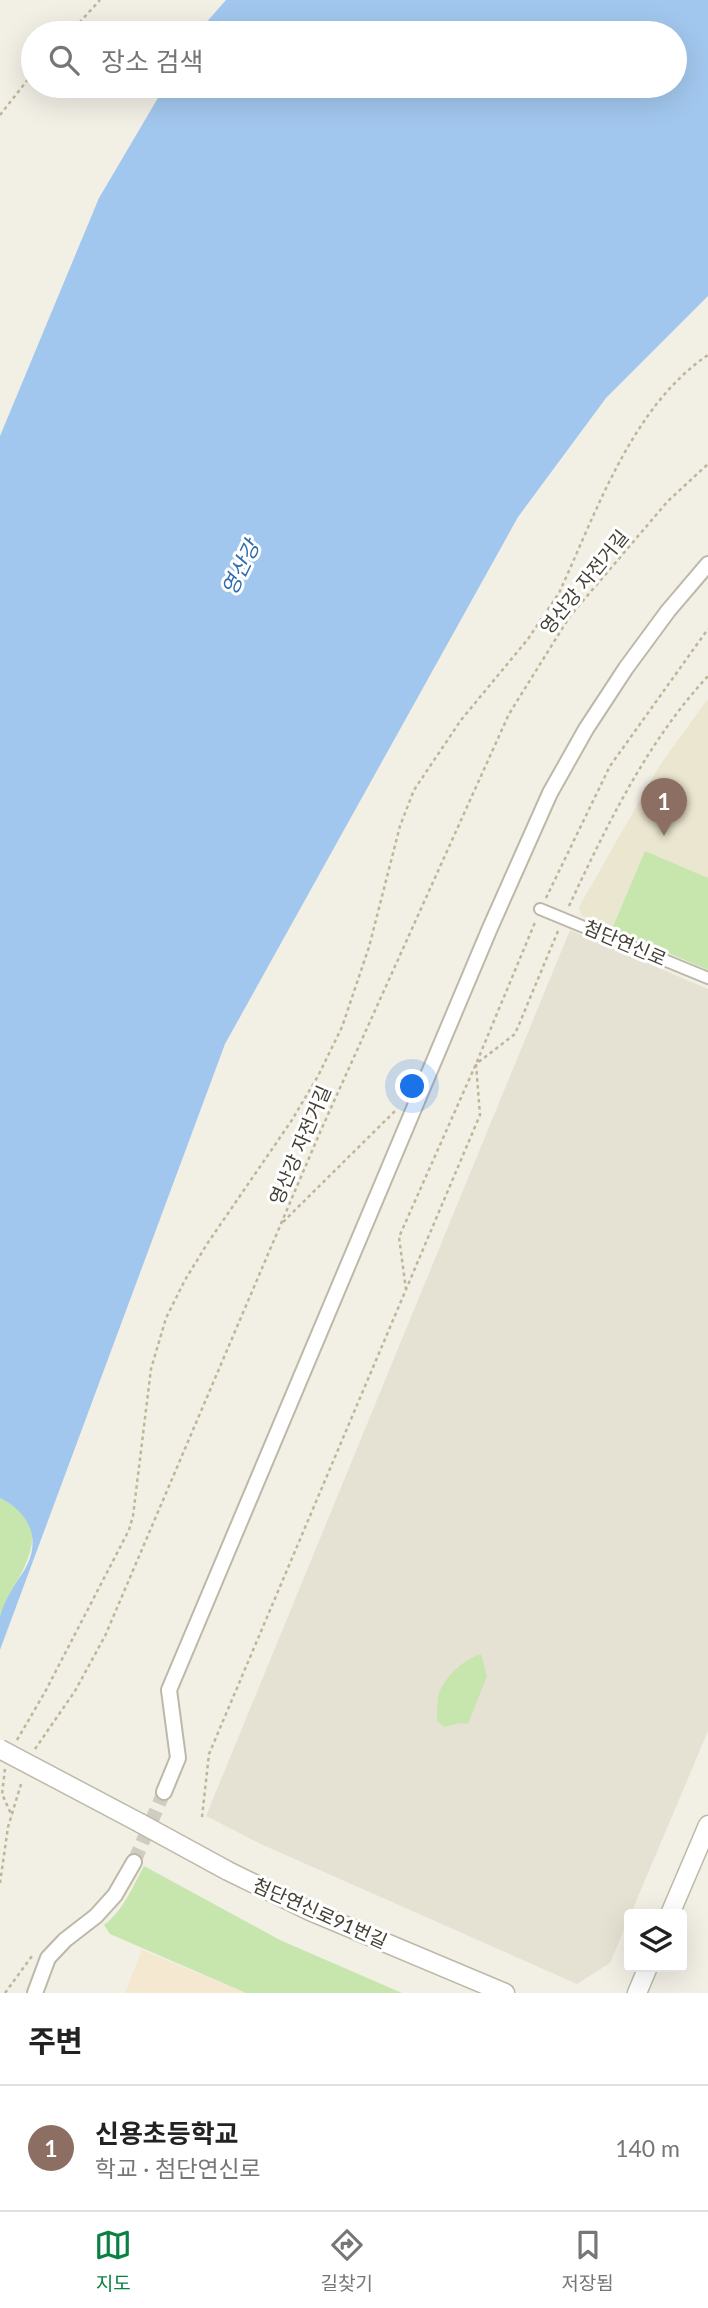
<!DOCTYPE html>
<html lang="ko">
<meta charset="utf-8">
<style>
:root{--surface:#fff;--page:#f6f6f6;--text:#222;--muted:#767676;--line:#e0e0e0;--accent:#0b8043}
body{margin:0;font-family:Lato,"Noto Sans KR",sans-serif;background:var(--page);color:var(--text)}
.controls{position:absolute;right:21px;bottom:21px;display:grid;overflow:hidden;border-radius:7px;box-shadow:0 7px 28px #0002}
.controls button{width:63px;height:63px;display:grid;place-items:center;padding:0;border:0;border-bottom:2px solid var(--line);background:var(--surface);color:var(--text);font:35px sans-serif}
.you{position:absolute;left:413px;top:1087px;width:24px;height:24px;margin:-18px;border:5px solid #fff;border-radius:50%;background:#1a73e8;box-shadow:0 0 0 10px #1a73e833}
.badge{display:grid;place-items:center;width:46px;height:46px;border-radius:50%;background:var(--accent);color:#fff;font-size:23px;font-weight:700}
.pin{position:absolute;translate:-50% -58px;filter:drop-shadow(0 2px 4px #0008)}
.pin::after{content:'';position:absolute;top:37px;width:24px;height:21px;background:inherit;clip-path:polygon(0 0,100% 0,50% 100%)}
.list{margin:0;padding:0;list-style:none}
h2{display:flex;justify-content:space-between;align-items:center;height:91px;margin:0;padding:0 28px;font-size:30px}
h2 small{font-size:23px;font-weight:400;color:var(--muted)}
.list li{display:grid;grid-template-columns:46px 1fr auto;gap:21px;align-items:center;box-sizing:border-box;height:126px;padding:0 28px;border-top:2px solid var(--line)}
.list b{display:block;font-size:26px;white-space:nowrap}
.list p{margin:0;font-size:23px;white-space:nowrap;color:var(--muted)}
.list em{font-size:23px;font-style:normal;color:var(--muted)}
.icon{flex:none;width:38px;height:38px;fill:none;stroke:currentColor;stroke-width:2;stroke-linecap:round;stroke-linejoin:round}
.map{position:relative;flex:none;width:708px;height:1993px;overflow:hidden}
.search{position:absolute;background:var(--surface);box-shadow:0 7px 28px #0002;left:21px;right:21px;top:21px;height:77px;display:flex;align-items:center;gap:18px;box-sizing:border-box;padding:0 24px;border-radius:38px;color:var(--muted);font-size:26px}
.sheet{height:217px;background:var(--surface)}
nav{display:flex;justify-content:space-around;align-items:center;box-sizing:border-box;height:98px;border-top:2px solid var(--line);background:var(--surface);font-size:19px;color:var(--muted)}
nav a{display:grid;justify-items:center;gap:4px}
nav .on{color:var(--accent)}
.map>svg:first-child{display:block}
.residential{fill:#e6e2d3}
.commercial{fill:#f4e8d0}
.education{fill:#ebe6cf}
.green{fill:#c7e6ae}
.water{fill:#a2c7ee}
.lines{fill:none;stroke-linecap:round;stroke-linejoin:round}
.minor-tunnel{stroke:#cfccc2;stroke-width:14;stroke-dasharray:14 7;stroke-linecap:butt}
.pedestrian-casing{stroke:#bdb8a8;stroke-width:14}
.minor-casing{stroke:#bdb8a8;stroke-width:18}
.tertiary-casing{stroke:#bdb8a8;stroke-width:21}
.path{stroke:#bfb599;stroke-width:2.5;stroke-dasharray:3.5 3.5;stroke-linecap:butt}
.pedestrian{stroke:#fff;stroke-width:10}
.minor{stroke:#fff;stroke-width:14}
.tertiary{stroke:#fff;stroke-width:18}
.tertiary-bridge-casing{stroke:#bdb8a8;stroke-width:21;stroke-linecap:butt}
.tertiary-bridge{stroke:#fff;stroke-width:18}
.labels{text-anchor:middle;stroke-width:6;stroke-linejoin:round;paint-order:stroke}
.street-label{font-size:19px;fill:#444035;stroke:#fff}
.water-label{font-size:21px;font-style:italic;fill:#306cad;stroke:#fff}
</style>
<div class="map">
<svg width="708" height="1993" viewBox="0 0 708 1993">
<rect width="100%" height="100%" fill="#f2efe5"/>
<path class="residential" d="M 570,930 L 708,989 L 708,1731 L 610,1963 L 577,1984 L 263,1845 L 206,1816 Z"/>
<path class="commercial" d="M 142,1950 L 246,1993 L 125,1993 Z"/>
<path class="education" d="M 707,700 L 708,701 L 708,970 L 582,916 L 579,907 L 660,765 Z"/>
<path class="green" d="M 645,851 L 708,878 L 708,970 L 612,929 Z
M 0,1498 C 64,1529 15,1574 0,1618 Z
M 481,1654 L 487,1676 L 468,1724 L 460,1723 L 444,1727 L 437,1721 C 437,1714 437,1705 438,1698 C 441,1679 464,1659 481,1654 Z
M 144,1866 L 280,1940 L 402,1993 L 246,1993 L 110,1934 L 104,1925 C 123,1911 133,1886 144,1866 Z"/>
<path class="water" d="M 226,0 L 708,0 L 708,296 L 606,398 L 518,517 L 225,1044 L 0,1650 C 0,1640 0,1628 0,1617 C 4,1599 16,1584 25,1569 C 42,1539 29,1512 0,1498 L 0,436 L 99,198 L 165,86 L 675,86 L 675,33 L 197,33 Z"/>
<g class="lines">
<path class="minor-tunnel" d="M 134,1862 L 164,1792"/>
<defs>
<path id="pedestrian" d="M 540,909 L 708,978"/>
<path id="minor" d="M 164,1792 L 178,1758 L 169,1690 L 490,928 L 550,793 L 586,729 L 626,668 L 668,611 L 708,564
M 35,1993 L 48,1958 L 65,1940 L 96,1916 L 115,1895 L 134,1862"/>
<path id="tertiary" d="M 140,1823 L 228,1871 L 310,1911 L 505,1993
M 670,1914 L 708,1825
M 637,1993 L 648,1967"/>
</defs>
<use href="#pedestrian" class="pedestrian-casing"/>
<use href="#minor" class="minor-casing"/>
<use href="#tertiary" class="tertiary-casing"/>
<path class="path" d="M 70,33 L 100,0
M 0,115 L 33,73
M 546,898 L 610,766 L 708,629
M 569,906 C 607,825 647,742 708,676
M 283,1222 L 395,1111
M 406,1290 L 399,1237 L 476,1064 L 536,920
M 17,1740 L 45,1692 L 129,1530 L 133,1516 L 151,1369 L 166,1318 L 185,1280 L 207,1244 L 292,1120 L 318,1076 L 342,1027 L 369,947 L 400,826 L 414,790 L 461,720 L 528,639 L 559,593 C 596,513 632,406 708,355
M 35,1749 L 75,1691 L 105,1636 L 321,1130 L 509,714 L 570,616 L 668,501 L 708,464
M 5,1769 L 2,1794 L 12,1816
M 202,1817 L 209,1754 L 480,1115 L 476,1064 L 515,1034 L 558,931
M 0,1883 L 8,1827 L 22,1781
M 5,1993 L 32,1956"/>
<use href="#pedestrian" class="pedestrian"/>
<use href="#minor" class="minor"/>
<use href="#tertiary" class="tertiary"/>
<defs>
<path id="tertiary-bridge" d="M 0,1749 L 140,1823"/>
</defs>
<use href="#tertiary-bridge" class="tertiary-bridge-casing"/>
<use href="#tertiary-bridge" class="tertiary-bridge"/>
</g>
<g class="labels">
<g class="street-label">
<text transform="translate(584 582) rotate(-51)" y="7">영산강 자전거길</text>
<text transform="translate(625 943) rotate(23)" y="7">첨단연신로</text>
<text transform="translate(300 1145) rotate(-67)" y="7">영산강 자전거길</text>
<text transform="translate(320 1913) rotate(24)" y="7">첨단연신로91번길</text>
</g>
<g class="water-label">
<text transform="translate(241 568) rotate(-64)" y="7">영산강</text>
</g>
</g>
</svg>
<div class="controls">
<button><svg class="icon" aria-label="layers" viewBox="0 0 24 24"><path d="M12 4l9 5-9 5-9-5zM3 14l9 5 9-5"/></svg></button>
</div>
<div class="you"></div>
<div class="pin badge" style="left:664px;top:836px;background:#8d6e63">1</div>
<div class="search"><svg class="icon" aria-label="search" viewBox="0 0 24 24"><circle cx="10" cy="10" r="6"/><path d="M15 15l6 6"/></svg>장소 검색</div>
</div>
<section class="sheet">
<h2>주변<small></small></h2>
<ul class="list">
<li><span class="badge" style="background:#8d6e63">1</span><div><b>신용초등학교</b><p>학교 · 첨단연신로</p></div><em>140 m</em></li>
</ul>
</section>
<nav>
<a class="on"><svg class="icon" aria-label="map" viewBox="0 0 24 24"><path d="M3 6l6-2 6 2 6-2v14l-6 2-6-2-6 2zM9 4v14M15 6v14"/></svg>지도</a>
<a><svg class="icon" aria-label="directions" viewBox="0 0 24 24"><path d="M12 3l9 9-9 9-9-9zM9 14v-3h6M13 9l2 2-2 2"/></svg>길찾기</a>
<a><svg class="icon" aria-label="saved" viewBox="0 0 24 24"><path d="M7 4h10v16l-5-4-5 4z"/></svg>저장됨</a>
</nav>
